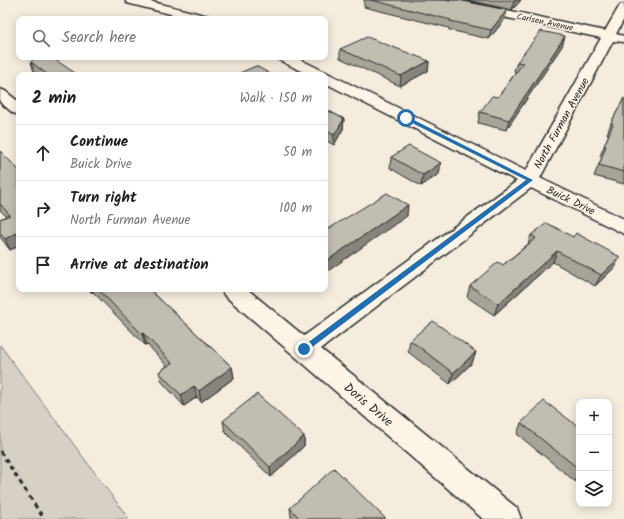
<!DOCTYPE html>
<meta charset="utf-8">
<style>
:root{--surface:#fff;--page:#f2f2f2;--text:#222;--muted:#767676;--line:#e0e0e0}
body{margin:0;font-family:Kalam,sans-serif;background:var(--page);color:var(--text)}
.controls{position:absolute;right:12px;bottom:12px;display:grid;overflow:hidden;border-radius:8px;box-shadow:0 2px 10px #0003}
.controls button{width:36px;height:36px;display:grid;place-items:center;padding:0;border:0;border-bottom:1px solid var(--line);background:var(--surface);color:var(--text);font:20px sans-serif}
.stop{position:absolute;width:12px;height:12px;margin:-9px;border:3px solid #1f6fb2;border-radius:50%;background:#fff}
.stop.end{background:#1f6fb2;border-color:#fff;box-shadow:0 1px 4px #0008}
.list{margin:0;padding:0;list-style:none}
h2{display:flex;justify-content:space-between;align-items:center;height:52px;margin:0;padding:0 16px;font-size:17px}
h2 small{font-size:13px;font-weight:400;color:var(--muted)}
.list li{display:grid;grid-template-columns:26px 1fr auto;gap:12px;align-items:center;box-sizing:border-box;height:56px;padding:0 16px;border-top:1px solid var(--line)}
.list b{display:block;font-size:15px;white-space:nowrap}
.list p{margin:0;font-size:13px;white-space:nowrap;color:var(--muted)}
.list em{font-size:13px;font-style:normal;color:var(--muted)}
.icon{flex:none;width:22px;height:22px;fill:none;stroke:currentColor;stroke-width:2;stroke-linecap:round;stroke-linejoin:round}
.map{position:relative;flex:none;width:624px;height:519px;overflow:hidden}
.search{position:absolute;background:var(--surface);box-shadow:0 2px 10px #0003;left:16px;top:16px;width:312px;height:44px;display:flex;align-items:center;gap:10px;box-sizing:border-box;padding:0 14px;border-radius:8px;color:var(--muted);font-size:15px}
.panel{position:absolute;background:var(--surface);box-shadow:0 2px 10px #0003;left:16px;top:72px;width:312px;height:220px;border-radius:8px}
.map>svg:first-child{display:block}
.green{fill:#d6d1c4;stroke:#807e78}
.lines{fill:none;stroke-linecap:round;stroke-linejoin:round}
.street-casing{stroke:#2b2b2b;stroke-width:3}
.path{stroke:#2b2b2b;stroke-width:3;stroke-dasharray:5 4;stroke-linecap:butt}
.street{fill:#fcf5e5;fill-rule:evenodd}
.wall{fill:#a7a398;stroke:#2b2b2b}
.shaded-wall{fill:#88847c;stroke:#2b2b2b}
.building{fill:#c2bdb1;stroke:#2b2b2b}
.route{fill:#1f6fb2}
.labels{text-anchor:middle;stroke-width:3;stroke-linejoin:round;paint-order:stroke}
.far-street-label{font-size:9px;fill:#2b2b2b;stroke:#fcf5e5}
.street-label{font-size:11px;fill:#2b2b2b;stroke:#fcf5e5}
.near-street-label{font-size:13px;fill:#2b2b2b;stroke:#fcf5e5}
</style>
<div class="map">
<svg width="624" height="519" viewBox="0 0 624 519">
<rect width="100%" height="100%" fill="#f4edde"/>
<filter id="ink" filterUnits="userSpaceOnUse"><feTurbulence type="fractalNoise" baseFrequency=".025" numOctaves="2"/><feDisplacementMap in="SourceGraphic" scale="8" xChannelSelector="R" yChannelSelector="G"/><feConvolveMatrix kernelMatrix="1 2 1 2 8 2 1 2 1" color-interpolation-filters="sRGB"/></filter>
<g filter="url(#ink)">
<path class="green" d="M 0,345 L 129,519 L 0,519 Z"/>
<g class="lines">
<defs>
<path id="street" d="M 125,0 L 145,0 L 208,16 L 210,19 L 190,19 L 127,3 Z
M 436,0 L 459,0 L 605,31 L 620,5 L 624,4 L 624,19 L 616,34 L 624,36 L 624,42 L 613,41 L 540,178 L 624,219 L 624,234 L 531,188 L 321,349 L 517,508 L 521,519 L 483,519 L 224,295 L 221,289 L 247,289 L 304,336 L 517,181 L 325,83 L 325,75 L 309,75 L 279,60 L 277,57 L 295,57 L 526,171 L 601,38 L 442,4 Z
M 0,89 L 5,91 L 19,102 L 19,115 L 13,113 L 0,102 Z"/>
</defs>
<use href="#street" class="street-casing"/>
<path class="path" d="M 0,451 L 44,519"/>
<use href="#street" class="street"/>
</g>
<path class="wall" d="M 364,0 L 458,0 L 505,19 L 489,39 L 449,30 L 449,28 L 364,7 Z
M 466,0 L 521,0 L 512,10 Z
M 565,36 L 562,46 L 506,130 L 478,123 L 480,112 L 498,97 L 516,72 L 514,71 L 517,62 Z
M 340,49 L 429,61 L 428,71 L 400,86 L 340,58 Z
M 31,62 L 78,75 L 39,75 L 34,72 Z
M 624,98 L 624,184 L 594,176 L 602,157 L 600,156 L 609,134 L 607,134 L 611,123 Z
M 325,109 L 344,119 L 343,129 L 334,145 L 325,140 Z
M 0,151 L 19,170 L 19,246 L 10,250 L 0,237 L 0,219 L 6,216 L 0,210 Z
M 391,157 L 441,163 L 439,174 L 421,186 L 390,168 Z
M 531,235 L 573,237 L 620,257 L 614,268 L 595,286 L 553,262 L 494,315 L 467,297 L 470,286 L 503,265 L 528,244 Z
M 88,289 L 149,289 L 232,367 L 234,378 L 201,402 L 197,397 L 184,406 L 162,382 L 159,372 L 167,366 L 147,344 L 145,345 L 93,292 L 92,293 Z
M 410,340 L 476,352 L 472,363 L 450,384 L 408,352 Z
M 223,421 L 304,436 L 304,446 L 271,477 L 225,432 Z
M 521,423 L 579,427 L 579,478 L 576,482 L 517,434 Z
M 290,508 L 386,519 L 292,519 L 291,517 Z"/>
<path class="shaded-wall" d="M 515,0 L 521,0 L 512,10 L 514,1 Z
M 507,10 L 505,19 L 489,39 L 491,30 Z
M 565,36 L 562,46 L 506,130 L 509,120 Z
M 429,61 L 428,71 L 400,86 L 401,76 Z
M 344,119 L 343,129 L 334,145 L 334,135 Z
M 441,163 L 439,174 L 421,186 L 423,175 Z
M 408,205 L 407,216 L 325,273 L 325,262 Z
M 19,232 L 19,246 L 10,250 L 5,239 Z
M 557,251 L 553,262 L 494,315 L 498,304 Z
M 620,257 L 614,268 L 595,286 L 601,275 Z
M 90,289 L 92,289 L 93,292 L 92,293 Z
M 143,333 L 147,344 L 145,345 L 142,334 Z
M 476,352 L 472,363 L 450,384 L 453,373 Z
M 232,367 L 234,378 L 201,402 L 199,391 Z
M 194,386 L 197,397 L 184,406 L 181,395 Z
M 304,436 L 304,446 L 271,477 L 270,467 Z"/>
<path class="building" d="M 371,0 L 458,0 L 507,10 L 491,30 L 450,21 L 451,20 Z
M 541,31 L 565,36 L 509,120 L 480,112 L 492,96 L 498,97 L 523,63 L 517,62 Z
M 367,37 L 429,61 L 401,76 L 340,49 Z
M 35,57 L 51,57 L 78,75 L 48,75 L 31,62 Z
M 256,66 L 272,75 L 235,75 Z
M 624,98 L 624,172 L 599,165 L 606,146 L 604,146 L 613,124 L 611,123 Z
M 325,109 L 344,119 L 334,135 L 325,130 Z
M 409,146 L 441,163 L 423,175 L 391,157 Z
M 0,151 L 19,170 L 19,232 L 5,239 L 0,233 L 0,219 L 10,215 L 0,204 Z
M 387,193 L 408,205 L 325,262 L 325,231 Z
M 547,223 L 573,237 L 576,233 L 620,257 L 601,275 L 557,251 L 498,304 L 470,286 L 498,262 L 503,265 L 536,238 L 531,235 Z
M 98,289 L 149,289 L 232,367 L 199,391 L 194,386 L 181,395 L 159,372 L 172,363 L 143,333 L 142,334 Z
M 433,321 L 476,352 L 453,373 L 410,340 Z
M 257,394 L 304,436 L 270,467 L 223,421 Z
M 544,401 L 579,427 L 579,469 L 521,423 Z
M 334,468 L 386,519 L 300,519 L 290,508 Z"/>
</g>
<path class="route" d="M 404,117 L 408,117 L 533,180 L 307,351 L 302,351 L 302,347 L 526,180 L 404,119 Z"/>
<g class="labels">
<g class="far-street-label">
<text transform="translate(545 22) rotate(12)" y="3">Carlsen Avenue</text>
</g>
<g class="street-label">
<text transform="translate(561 123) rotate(-61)" y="4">North Furman Avenue</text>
<text transform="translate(571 200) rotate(26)" y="4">Buick Drive</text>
</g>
<g class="near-street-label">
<text transform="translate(369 404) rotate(40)" y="5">Doris Drive</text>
</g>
</g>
</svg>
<div class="controls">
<button>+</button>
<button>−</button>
<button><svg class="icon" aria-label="layers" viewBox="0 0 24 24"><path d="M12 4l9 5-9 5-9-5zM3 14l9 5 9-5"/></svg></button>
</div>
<div class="stop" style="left:406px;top:118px"></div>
<div class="stop end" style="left:304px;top:349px"></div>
<div class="search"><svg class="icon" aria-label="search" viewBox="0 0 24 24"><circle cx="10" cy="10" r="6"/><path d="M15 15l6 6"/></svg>Search here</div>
<section class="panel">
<h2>2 min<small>Walk · 150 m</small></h2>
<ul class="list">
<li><svg class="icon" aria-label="ahead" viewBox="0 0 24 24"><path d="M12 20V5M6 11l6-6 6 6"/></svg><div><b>Continue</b><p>Buick Drive</p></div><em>50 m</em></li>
<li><svg class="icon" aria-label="right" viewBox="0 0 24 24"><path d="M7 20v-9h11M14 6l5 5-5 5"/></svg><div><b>Turn right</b><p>North Furman Avenue</p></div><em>100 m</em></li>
<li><svg class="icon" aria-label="arrive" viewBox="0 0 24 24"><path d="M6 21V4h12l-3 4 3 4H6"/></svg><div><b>Arrive at destination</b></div></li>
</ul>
</section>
</div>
